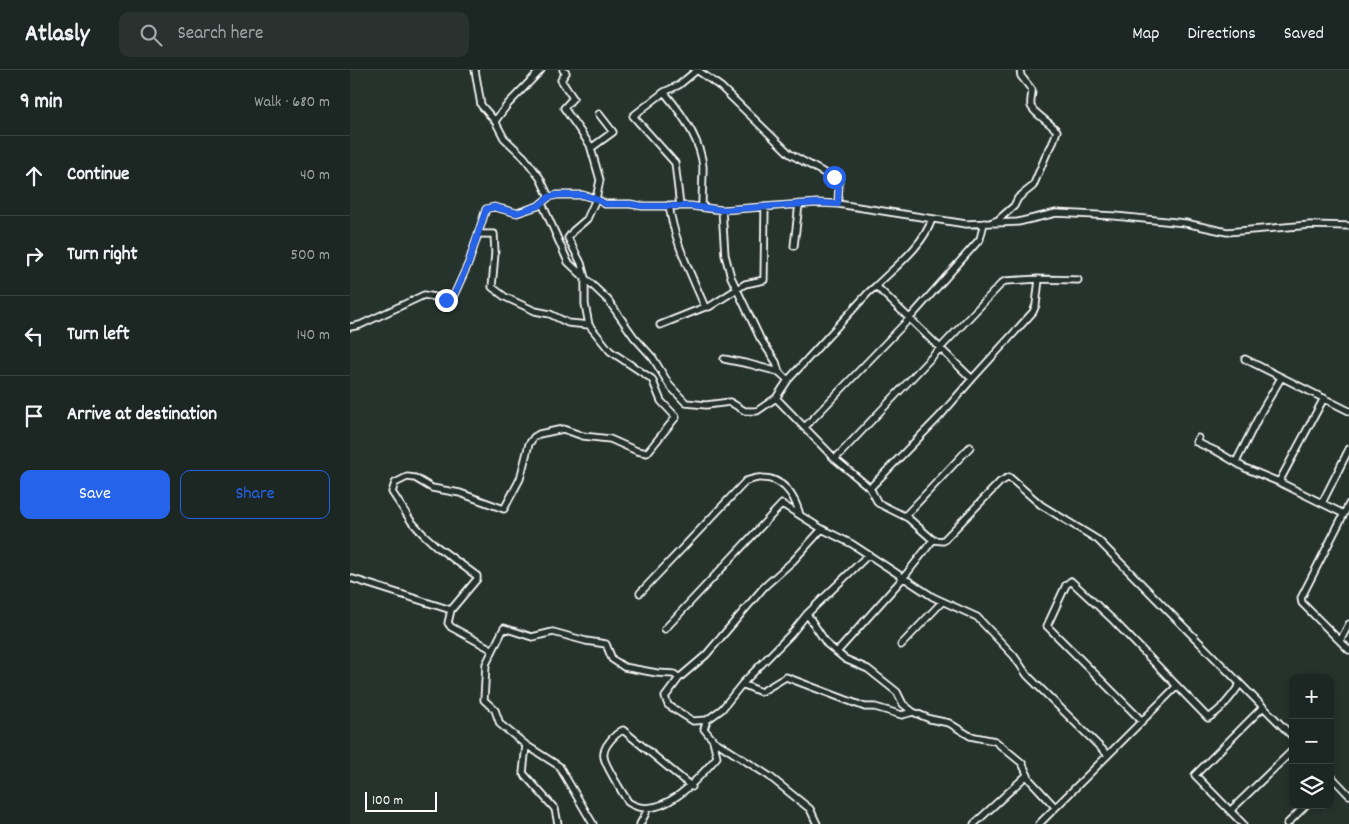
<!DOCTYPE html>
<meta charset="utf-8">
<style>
:root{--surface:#1c2622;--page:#29322f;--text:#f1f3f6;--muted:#a0a5a5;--line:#3a4340;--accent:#2563eb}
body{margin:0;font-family:Dekko,sans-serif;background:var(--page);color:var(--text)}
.controls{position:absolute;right:15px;bottom:15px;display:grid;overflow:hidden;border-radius:10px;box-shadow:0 2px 8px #0003}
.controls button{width:45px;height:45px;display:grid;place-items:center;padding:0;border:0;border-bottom:1px solid var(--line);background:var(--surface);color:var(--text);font:25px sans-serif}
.scale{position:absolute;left:15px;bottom:12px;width:72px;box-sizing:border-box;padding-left:5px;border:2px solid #fff;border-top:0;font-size:14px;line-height:18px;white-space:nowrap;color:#fff;-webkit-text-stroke:4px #26332d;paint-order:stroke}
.stop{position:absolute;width:15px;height:15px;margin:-11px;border:4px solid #2563eb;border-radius:50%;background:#fff}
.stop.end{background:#2563eb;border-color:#fff;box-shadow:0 1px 5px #0008}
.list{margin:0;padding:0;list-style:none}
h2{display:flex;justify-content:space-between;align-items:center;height:65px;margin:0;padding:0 20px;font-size:21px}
h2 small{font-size:16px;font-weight:400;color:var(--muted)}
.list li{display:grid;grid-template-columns:32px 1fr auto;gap:15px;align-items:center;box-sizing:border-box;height:80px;padding:0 20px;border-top:1px solid var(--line)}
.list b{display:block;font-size:19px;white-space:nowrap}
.list em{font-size:16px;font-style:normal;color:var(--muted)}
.actions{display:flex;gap:10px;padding:15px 20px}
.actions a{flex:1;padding:11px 0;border:1px solid var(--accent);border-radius:10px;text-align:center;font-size:18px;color:var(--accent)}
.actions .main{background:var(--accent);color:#fff}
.icon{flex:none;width:28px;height:28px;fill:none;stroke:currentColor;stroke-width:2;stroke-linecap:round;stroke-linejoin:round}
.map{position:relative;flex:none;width:999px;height:754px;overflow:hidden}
header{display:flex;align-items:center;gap:30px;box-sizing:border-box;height:70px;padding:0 25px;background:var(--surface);border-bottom:1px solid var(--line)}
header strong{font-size:24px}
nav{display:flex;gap:28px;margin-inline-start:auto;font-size:18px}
.search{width:350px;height:45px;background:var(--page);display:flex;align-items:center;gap:12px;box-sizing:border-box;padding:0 18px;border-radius:10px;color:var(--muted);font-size:19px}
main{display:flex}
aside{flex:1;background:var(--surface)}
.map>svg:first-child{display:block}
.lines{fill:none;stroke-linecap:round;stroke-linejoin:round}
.street-casing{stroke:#fff;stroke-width:9}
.street{stroke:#26332d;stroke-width:5.5}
.route{stroke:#2563eb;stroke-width:6}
</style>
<header>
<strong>Atlasly</strong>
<div class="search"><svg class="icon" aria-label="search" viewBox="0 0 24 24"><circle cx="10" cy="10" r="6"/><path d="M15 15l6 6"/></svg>Search here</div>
<nav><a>Map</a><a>Directions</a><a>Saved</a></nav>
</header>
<main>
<aside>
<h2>9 min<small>Walk · 680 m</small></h2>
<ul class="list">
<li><svg class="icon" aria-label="ahead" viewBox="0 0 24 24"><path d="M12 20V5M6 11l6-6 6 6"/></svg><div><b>Continue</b></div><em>40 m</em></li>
<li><svg class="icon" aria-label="right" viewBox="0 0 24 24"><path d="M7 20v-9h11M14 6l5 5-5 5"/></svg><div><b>Turn right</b></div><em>500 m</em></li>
<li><svg class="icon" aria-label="left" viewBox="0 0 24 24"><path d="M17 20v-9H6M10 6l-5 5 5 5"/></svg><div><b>Turn left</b></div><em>140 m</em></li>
<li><svg class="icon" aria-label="arrive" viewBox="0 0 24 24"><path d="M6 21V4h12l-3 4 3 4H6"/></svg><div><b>Arrive at destination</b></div></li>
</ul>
<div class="actions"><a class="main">Save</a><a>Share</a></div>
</aside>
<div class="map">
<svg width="999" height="754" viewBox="0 0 999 754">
<rect width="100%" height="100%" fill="#26332d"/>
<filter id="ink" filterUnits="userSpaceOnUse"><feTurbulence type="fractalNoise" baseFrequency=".02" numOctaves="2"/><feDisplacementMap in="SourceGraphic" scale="10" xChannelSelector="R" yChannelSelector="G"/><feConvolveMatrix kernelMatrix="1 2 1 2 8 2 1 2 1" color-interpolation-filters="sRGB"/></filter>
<g filter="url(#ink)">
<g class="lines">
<defs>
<path id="street" d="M 125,0 L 131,35 L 145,51 L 154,68 L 174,87 L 190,108 L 199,127
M 347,0 L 371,17 L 440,84 L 489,111 L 488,134
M 314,22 C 330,41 351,71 353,97 C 353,110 352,124 352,137
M 145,51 L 158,34 L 191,0
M 241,78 L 263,62 L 249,44
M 192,133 L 218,192 L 258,230 L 284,267 L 303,288 L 320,316 L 336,333 L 356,335 L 380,332 L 395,341 L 407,341 L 426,328 L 438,310 L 519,222 L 526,216 C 546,196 573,176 582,149
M 319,135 C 324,171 341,204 355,237
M 330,136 L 325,93 L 283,46 L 314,22 L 329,15 L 347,0
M 372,140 L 375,185 L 381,207 L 410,268 L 426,292 L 429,302
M 644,153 L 668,152 L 706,143 L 765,146 L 835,153 L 877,162 L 960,155 L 999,156
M 128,164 L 144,164 L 145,183 L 142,217 L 155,227 L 185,241 L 200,244 L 218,253 L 239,255
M 444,176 L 449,134
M 526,216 L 622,309
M 310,255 L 355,237 L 359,237 L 395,214 L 414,210 L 415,137
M 0,257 L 10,255 L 74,225 L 96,229 L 104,225 L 119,192 L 136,139 L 144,137 L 167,143 L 188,136 L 199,127 L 207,125 L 233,125 L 246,129 L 255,134 L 280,134 L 292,136 L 341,136 L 372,140 L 467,133 L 488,134 L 616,154 L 640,153 L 648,150 L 664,136 L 668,128 L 683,116 L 697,83 L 702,75 L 707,61 C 701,53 683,43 681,36 C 680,32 682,25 682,20 L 671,6 L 670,0
M 374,289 L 399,294 L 429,302 L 438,310
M 895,289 L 999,341
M 426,328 L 485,389 L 520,418 L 528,433 L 558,448 L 583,470 L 593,471 L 650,412 L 659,407 L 691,435 L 748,470 L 943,667
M 455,357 L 559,249 L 630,169 L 634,153
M 848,368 L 846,372 L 868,382 L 895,398 L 929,412 L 994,444
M 485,389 L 652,213 L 655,211 L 689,209 L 728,210
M 886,392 L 911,342 L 931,308
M 929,412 L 974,328
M 520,418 L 590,346 L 622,309 L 683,242 L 686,235 L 689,209
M 972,433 L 999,379
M 999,434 L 951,528 L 952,533 L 999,580
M 555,446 L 620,377
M 472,459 L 443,491 L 414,517 L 356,585 L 329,608 L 315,627 L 318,635 L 343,651 L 357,650 L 372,639 L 392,614 L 441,564 L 457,544 L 518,485
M 0,508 L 101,540
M 290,523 L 396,411 C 401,410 407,407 412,408 C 434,408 445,427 450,445
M 457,544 L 477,574 L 495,589 L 518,599 L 547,622 L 553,634 L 563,642
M 315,559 L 432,434 L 472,459 L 502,474 L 583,527 L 627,547 L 664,586 L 677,605 L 758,685
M 990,571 L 999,554
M 551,575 L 592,532
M 143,580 L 101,557 L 98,553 L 101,540 L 127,509 L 127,506 L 86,476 L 73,464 L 61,451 L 42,422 L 45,413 L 57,407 L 65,408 L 82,418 L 110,423 L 154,439 L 170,409 L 179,374 L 184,367 L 189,364 L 213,359 L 233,366 L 260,369 L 287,381 L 297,383 L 326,347 L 311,331 L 302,309 L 260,281 L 239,255 L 235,234 L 235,208 L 231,193 L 218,168 L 223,161 L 237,149 L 246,129 L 250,110 L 240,75 L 214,38 L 223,28 L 211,10 L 216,3 L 213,0
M 487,582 L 554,507 L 583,470
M 392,614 L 411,622 L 436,607 L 515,637 L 525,637 L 552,645 L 563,642 L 580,649 L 599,653 L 620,666 L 645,671 L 672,693 L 680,710 L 705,737
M 357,650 L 354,659 L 363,670 L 419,706 L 460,739 L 467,754
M 792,651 L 697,556 L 716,515 L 721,511 L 763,550 L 858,648 C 871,641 882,626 890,614
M 176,675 L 209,696 L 243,754
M 980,705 L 999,725
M 342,717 L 273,660 C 265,664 252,677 254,687 C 255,696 273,723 278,732 C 310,754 348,709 367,687 L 363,670
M 880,741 L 943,680
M 208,754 L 205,739 L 173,703 L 176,675 L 150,654 L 145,640 L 134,630 L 136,594 L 154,558 L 182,567 L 203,562 L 236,571 L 256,574 L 262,589 L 274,597 L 307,603 L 324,604 L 329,608
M 290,754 L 296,743
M 624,754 L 677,705
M 689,754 L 827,616
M 893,754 L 845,705 L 913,637
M 937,754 L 956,735"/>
</defs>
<use href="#street" class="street-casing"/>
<use href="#street" class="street"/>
</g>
</g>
<g class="lines" filter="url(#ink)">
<path class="route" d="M 96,230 L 104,225 L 119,192 L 136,139 L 144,137 L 167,143 L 188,136 L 199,127 L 207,125 L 233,125 L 246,129 L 255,134 L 280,134 L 292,136 L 341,136 L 372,140 L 467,133 L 488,134 L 489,111 L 484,107"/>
</g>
</svg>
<div class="controls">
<button>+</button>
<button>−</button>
<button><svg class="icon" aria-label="layers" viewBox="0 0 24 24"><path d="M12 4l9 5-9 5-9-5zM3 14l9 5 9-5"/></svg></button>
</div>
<div class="scale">100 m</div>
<div class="stop" style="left:484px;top:107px"></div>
<div class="stop end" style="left:96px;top:230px"></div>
</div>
</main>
